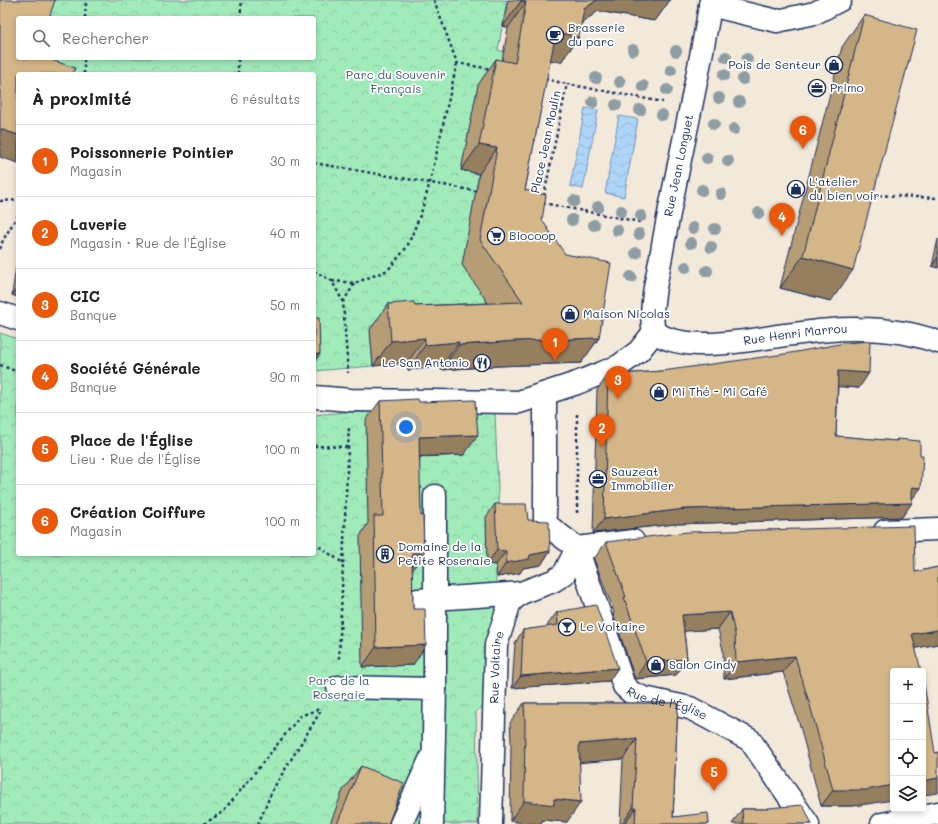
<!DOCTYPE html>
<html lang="fr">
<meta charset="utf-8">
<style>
:root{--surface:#fff;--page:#f6f6f6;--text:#222;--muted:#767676;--line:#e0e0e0;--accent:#ea580c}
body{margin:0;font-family:Mali,sans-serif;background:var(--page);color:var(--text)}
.controls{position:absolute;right:12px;bottom:12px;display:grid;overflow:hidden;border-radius:4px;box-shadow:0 2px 6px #0003}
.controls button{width:36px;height:36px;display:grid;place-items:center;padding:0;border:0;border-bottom:1px solid var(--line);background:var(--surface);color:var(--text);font:20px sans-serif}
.you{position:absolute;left:406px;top:427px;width:14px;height:14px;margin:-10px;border:3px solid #fff;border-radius:50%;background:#1a73e8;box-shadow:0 0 0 6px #1a73e833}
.badge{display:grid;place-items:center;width:26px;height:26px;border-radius:50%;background:var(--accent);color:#fff;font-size:13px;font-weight:700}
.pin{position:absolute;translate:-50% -33px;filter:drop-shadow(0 1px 2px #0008)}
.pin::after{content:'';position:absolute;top:21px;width:14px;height:12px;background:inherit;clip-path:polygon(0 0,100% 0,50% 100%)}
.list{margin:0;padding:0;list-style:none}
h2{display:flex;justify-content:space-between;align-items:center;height:52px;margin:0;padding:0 16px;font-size:17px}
h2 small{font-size:13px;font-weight:400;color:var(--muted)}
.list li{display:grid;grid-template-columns:26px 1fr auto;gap:12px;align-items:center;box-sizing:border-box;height:72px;padding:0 16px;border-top:1px solid var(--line)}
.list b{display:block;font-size:15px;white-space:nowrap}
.list p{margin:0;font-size:13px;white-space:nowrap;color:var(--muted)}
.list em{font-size:13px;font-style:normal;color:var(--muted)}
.icon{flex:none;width:22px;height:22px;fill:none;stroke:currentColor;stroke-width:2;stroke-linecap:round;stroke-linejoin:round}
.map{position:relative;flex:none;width:938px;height:824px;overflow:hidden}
.search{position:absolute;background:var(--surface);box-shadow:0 2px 6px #0003;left:16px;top:16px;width:300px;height:44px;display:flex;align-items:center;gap:10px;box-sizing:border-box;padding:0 14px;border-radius:4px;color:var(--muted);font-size:15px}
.panel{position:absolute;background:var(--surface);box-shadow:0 2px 6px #0003;left:16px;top:72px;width:300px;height:484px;border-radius:4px}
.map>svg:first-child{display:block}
.park{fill:url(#park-crowns);stroke:#5e8d8c}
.water{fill:url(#water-waves);stroke:#7393ba}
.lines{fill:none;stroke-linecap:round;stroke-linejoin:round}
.minor-casing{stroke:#1b2f5e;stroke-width:25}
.path{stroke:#1b2f5e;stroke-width:2.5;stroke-dasharray:3 3;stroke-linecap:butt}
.minor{stroke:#fff;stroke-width:22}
.tree{fill:#8e9da3}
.wall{fill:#b79d75;stroke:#1b2f5e}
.shaded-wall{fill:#957f5f;stroke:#1b2f5e}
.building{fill:#d5b688;stroke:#1b2f5e}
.labels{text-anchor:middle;stroke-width:3.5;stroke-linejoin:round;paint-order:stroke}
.poi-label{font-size:12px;fill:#1b2f5e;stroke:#fff;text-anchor:start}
.park-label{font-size:12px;fill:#3c5e75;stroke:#fff}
.street-label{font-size:12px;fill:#1b2f5e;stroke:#fff}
</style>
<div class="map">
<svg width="938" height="824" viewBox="0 0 938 824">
<defs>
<pattern id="park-crowns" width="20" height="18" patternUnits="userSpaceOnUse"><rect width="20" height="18" fill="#a1ebba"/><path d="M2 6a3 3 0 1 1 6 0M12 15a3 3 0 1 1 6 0" fill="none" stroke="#8acaa2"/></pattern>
<pattern id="water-waves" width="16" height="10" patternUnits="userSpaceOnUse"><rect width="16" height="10" fill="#aed5f8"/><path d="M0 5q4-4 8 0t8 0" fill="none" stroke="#95b7d7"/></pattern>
</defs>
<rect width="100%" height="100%" fill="#f2e9db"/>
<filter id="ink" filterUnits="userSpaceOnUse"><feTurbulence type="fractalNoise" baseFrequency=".025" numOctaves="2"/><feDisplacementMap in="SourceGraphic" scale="8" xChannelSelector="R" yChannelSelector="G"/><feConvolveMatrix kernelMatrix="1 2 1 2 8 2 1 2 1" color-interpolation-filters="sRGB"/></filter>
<g filter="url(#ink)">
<path class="park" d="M 46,0 L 507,0 L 498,50 L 504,52 L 496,89 L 461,170 L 479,174 L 485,299 L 494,312 L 436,320 L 370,326 L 373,366 L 314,371 L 314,74 L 21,74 L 27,58 L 314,58 L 314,18 L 40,18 Z
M 0,333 L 18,339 L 18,554 L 314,554 L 314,415 L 345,412 L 495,413 L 499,517 L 487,563 L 496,565 L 496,624 L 488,704 L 476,711 L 478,824 L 0,824 Z"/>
<path class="water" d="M 585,108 L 598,110 L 583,189 L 570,186 Z
M 619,116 L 638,119 L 624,197 L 605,193 Z"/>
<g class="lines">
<defs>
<g id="minor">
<path d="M 710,5 L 777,21 L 815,13 L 840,0"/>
<path d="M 0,313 L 18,319"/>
<path id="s1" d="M 654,332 C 648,306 659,272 663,245 C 678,163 698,82 711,0"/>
<path id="s2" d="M 654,332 C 687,354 748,340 785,335 C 809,332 834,328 857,329 C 884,329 913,333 938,342"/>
<path id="s3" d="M 545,394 L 545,519 L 548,526 L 577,548 L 624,686 L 632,693 L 644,698 L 690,708 L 750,740 L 808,824"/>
<path d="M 314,397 L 351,400 L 519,402 L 577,383 L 619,366 L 639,351 L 654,332"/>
<path d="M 435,496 L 435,689"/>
<path d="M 885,531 L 938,529"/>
<path d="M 577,548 L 633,541"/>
<path d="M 418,600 L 521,593"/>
<path d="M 338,687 L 435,689 L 432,824"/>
<path d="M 401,824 L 430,760"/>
<path id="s4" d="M 491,824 L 496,645 L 510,602 L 521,593 L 553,581 L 564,574 L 577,548"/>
<path d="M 882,824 L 938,813"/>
</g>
</defs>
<use href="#minor" class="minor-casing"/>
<path class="path" d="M 434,0 L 457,63 L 491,69
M 85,18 L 86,0
M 240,18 L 242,0
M 84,74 L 84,58
M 232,74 L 238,71
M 238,74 L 238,58
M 545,79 L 567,84
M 314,163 L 477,191
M 873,195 L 938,198
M 544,196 L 567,84 L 663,102
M 0,201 L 18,200
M 543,203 L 640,222
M 0,249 L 3,240 L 18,215
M 314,271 L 332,281 L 343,302 L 348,373
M 332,281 L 355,283 L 388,270 L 407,247 L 421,213 L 430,182 L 457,63
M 343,302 L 355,283
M 0,365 L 18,372
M 314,446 L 347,447
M 577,513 L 577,412
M 314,543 L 343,563
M 339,659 L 349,426
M 204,824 L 224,811 L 300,716 L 322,708
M 258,824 L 273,789 L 322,709"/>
<use href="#minor" class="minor"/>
</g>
<g class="tree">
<circle cx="633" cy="50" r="6"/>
<circle cx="676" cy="51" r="6"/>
<circle cx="726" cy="57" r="6"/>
<circle cx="747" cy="59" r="6"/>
<circle cx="671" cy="70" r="6"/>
<circle cx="724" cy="75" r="6"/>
<circle cx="596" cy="78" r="6"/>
<circle cx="743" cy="79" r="6"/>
<circle cx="620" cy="82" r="6"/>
<circle cx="643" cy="86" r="6"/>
<circle cx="667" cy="90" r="6"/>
<circle cx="719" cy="98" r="6"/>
<circle cx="593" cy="102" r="6"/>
<circle cx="739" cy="102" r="6"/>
<circle cx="616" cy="105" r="6"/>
<circle cx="640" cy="110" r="6"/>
<circle cx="662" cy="115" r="6"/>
<circle cx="714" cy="124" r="6"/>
<circle cx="734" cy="129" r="6"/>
<circle cx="707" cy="158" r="6"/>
<circle cx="728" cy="161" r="6"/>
<circle cx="702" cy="190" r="6"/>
<circle cx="721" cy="194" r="6"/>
<circle cx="574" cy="201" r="6"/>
<circle cx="598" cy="207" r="6"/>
<circle cx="621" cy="211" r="6"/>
<circle cx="759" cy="213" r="6"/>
<circle cx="641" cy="216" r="6"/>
<circle cx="572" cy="220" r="6"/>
<circle cx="594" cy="225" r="6"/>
<circle cx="693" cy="228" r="6"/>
<circle cx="715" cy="229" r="6"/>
<circle cx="617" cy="230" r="6"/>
<circle cx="639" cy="234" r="6"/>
<circle cx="691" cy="243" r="6"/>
<circle cx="711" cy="247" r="6"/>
<circle cx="636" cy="253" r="6"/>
<circle cx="686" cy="267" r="6"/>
<circle cx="707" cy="271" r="6"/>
<circle cx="631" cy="277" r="6"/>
</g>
<path class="wall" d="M 508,0 L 670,0 L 655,21 L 598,11 L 581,24 L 579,37 L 561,62 L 550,60 L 525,190 L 542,220 L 599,338 L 581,363 L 498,366 L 441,370 L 441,367 L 408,370 L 407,363 L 373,366 L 370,330 L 388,304 L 415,306 L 488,303 L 462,265 L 479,174 L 461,170 L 478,85 L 496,59 L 502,61 L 508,28 L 503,26 Z
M 864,15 L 831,301 L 780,288 L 842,47 Z
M 938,239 L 938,268 L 932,266 Z
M 18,263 L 18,297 L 12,295 L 16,266 Z
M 662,371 L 859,388 L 838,386 L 836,436 L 896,441 L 897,439 L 912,500 L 902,517 L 675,524 L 593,533 L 597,390 L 608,375 Z
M 380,401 L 419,402 L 464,455 L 420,457 L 412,570 L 413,609 L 413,665 L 362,667 L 360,536 L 368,523 L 366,420 Z
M 495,504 L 528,520 L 550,551 L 541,565 L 523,568 L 520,573 L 497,577 L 496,565 L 487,564 L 486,517 Z
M 606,542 L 915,572 L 938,567 L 938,644 L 916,648 L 854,806 L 821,806 L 800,726 L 783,672 L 724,679 L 723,650 L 718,629 L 684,631 L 687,659 L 676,675 L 635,679 L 613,614 L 614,612 L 594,559 Z
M 557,612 L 609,681 L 512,688 L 515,643 L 523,630 L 548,627 L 548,624 Z
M 524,703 L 678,703 L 673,817 L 709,824 L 620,824 L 623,759 L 580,762 L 567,822 L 543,820 L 540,824 L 535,824 L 510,821 L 511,742 L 510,723 Z
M 361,766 L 388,824 L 330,824 L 343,790 Z
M 768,808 L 812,824 L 732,824 L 742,809 L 767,809 Z"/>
<path class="shaded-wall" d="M 597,0 L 670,0 L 655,21 L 598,11 L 567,34 L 579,37 L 561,62 L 538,58 L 556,32 L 584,9 Z
M 521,1 L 526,2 L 508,28 L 503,26 Z
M 0,129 L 18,135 L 18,163 L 0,157 Z
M 479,145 L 497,148 L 479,174 L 461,170 Z
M 803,256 L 853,270 L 831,301 L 780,288 Z
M 938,257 L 938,268 L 932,266 Z
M 18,287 L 18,297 L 12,295 Z
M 425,338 L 407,363 L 373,366 L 391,341 Z
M 599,338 L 581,363 L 498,366 L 441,370 L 459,345 L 516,341 Z
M 459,342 L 441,367 L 408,370 L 425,345 Z
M 314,354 L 320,354 L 314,363 Z
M 838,371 L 869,373 L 859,388 L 828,386 Z
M 478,435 L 464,455 L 405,457 L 419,437 Z
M 912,487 L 921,488 L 910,502 Z
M 912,503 L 902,517 L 675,524 L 593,533 L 604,519 L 685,509 Z
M 497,550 L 506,551 L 496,565 L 487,564 Z
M 550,551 L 541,565 L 523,568 L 520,573 L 497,577 L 506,563 L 530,555 Z
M 412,553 L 424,553 L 411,572 Z
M 730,612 L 718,629 L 671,632 L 682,615 Z
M 938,630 L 938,644 L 901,651 L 912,634 Z
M 426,645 L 413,665 L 362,667 L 376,647 Z
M 795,656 L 783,672 L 724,679 L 736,662 Z
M 687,659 L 676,675 L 635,679 L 646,662 Z
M 618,668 L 609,681 L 512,688 L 521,676 Z
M 637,739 L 623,759 L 565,764 L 579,744 Z
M 938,778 L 938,793 L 923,795 L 923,781 Z
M 893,785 L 893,800 L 854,806 L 821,806 L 833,790 Z
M 554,799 L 581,802 L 567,822 L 543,820 L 540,824 L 535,824 L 510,821 L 524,801 Z
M 633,808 L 636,808 L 624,824 L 622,824 Z"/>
<path class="building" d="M 0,0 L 55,0 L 49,18 L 18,18 L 18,58 L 46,58 L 75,68 L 73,74 L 18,74 L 18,135 L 0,129 Z
M 521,0 L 597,0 L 584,9 L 579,37 L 556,32 L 525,190 L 546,195 L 542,220 L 565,254 L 611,263 L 599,338 L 516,341 L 459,345 L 459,342 L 425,345 L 425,338 L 391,341 L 388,304 L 414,302 L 415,306 L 523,302 L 480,240 L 497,148 L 479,145 L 496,59 L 515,63 L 526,2 L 521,1 Z
M 864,15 L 917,30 L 853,270 L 803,256 Z
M 314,318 L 319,318 L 320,354 L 314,354 Z
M 870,341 L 869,373 L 838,371 L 836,436 L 897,441 L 897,439 L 920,441 L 920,455 L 923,455 L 921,488 L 912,487 L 912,503 L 685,509 L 604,519 L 608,375 L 662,371 L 785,354 L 845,343 Z
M 418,399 L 419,402 L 475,400 L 478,435 L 419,437 L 421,516 L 423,515 L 424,553 L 412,553 L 413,609 L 425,609 L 426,645 L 376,647 L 374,516 L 383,516 L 380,401 Z
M 495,504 L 526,504 L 528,520 L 549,521 L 550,551 L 530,555 L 529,559 L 506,563 L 506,551 L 497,550 Z
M 914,526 L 915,572 L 938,567 L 938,630 L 912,634 L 921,671 L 893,671 L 893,785 L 866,790 L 833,790 L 811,709 L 795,656 L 736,662 L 735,634 L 730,612 L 682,615 L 687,659 L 646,662 L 624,597 L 626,597 L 606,542 L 688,532 Z
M 596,605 L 618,668 L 521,676 L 523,630 L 558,625 L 557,612 Z
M 923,677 L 935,753 L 938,752 L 938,778 L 923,781 Z
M 524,703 L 678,703 L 673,817 L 708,813 L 709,824 L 635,824 L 636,808 L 633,808 L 637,739 L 579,744 L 581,802 L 554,799 L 554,805 L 524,801 L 525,722 Z
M 361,766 L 404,783 L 388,824 L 337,824 Z
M 803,805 L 812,824 L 743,824 L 742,809 L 768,809 L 768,808 Z"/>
</g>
<defs>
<symbol id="cafe-ring" viewBox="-11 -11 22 22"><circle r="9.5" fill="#fff" stroke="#1b2f5e" stroke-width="1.5"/><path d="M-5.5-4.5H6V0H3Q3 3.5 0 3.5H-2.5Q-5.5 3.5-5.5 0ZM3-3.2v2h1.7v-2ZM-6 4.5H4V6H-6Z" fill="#1b2f5e"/></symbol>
<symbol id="shop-ring" viewBox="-11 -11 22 22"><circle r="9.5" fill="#fff" stroke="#1b2f5e" stroke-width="1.5"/><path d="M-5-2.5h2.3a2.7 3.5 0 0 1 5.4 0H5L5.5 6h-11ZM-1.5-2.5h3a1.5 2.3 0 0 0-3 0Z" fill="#1b2f5e"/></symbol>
<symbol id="office-ring" viewBox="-11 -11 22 22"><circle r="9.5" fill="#fff" stroke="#1b2f5e" stroke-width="1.5"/><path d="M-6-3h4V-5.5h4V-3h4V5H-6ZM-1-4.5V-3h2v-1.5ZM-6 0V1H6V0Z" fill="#1b2f5e"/></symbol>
<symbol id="supermarket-ring" viewBox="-11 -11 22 22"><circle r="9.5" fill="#fff" stroke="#1b2f5e" stroke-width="1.5"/><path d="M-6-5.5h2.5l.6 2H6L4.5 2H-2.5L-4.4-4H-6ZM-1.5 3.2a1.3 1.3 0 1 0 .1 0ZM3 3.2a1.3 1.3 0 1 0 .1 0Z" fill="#1b2f5e"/></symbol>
<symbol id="restaurant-ring" viewBox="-11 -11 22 22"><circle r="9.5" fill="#fff" stroke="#1b2f5e" stroke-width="1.5"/><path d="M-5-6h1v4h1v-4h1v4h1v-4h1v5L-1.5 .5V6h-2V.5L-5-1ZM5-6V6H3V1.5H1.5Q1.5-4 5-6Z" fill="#1b2f5e"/></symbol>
<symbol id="building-ring" viewBox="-11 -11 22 22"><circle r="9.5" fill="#fff" stroke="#1b2f5e" stroke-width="1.5"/><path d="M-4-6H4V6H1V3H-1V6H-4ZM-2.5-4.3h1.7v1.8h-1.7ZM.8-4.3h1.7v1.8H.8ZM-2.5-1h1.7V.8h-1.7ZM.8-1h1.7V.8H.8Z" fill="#1b2f5e"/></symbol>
<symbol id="bar-ring" viewBox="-11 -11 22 22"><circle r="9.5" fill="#fff" stroke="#1b2f5e" stroke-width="1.5"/><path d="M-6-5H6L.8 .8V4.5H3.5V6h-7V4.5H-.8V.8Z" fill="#1b2f5e"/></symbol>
</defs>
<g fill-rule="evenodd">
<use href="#cafe-ring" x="545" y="25" width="20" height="20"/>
<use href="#shop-ring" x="824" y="55" width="20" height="20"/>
<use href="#office-ring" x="807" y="78" width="20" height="20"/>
<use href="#shop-ring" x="786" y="179" width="20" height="20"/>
<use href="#supermarket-ring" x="486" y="226" width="20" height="20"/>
<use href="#shop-ring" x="560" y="304" width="20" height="20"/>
<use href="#restaurant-ring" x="472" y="353" width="20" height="20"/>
<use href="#shop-ring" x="649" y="382" width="20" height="20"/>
<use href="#office-ring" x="588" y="469" width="20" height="20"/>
<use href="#building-ring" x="375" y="544" width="20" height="20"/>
<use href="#bar-ring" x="557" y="617" width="20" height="20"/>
<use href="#shop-ring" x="646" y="655" width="20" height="20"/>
</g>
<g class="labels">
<g class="poi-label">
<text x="568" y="32">Brasserie<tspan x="568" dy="14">du parc</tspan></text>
<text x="821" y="69" text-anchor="end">Pois de Senteur</text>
<text x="830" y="92">Primo</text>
<text x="809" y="186">L'atelier<tspan x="809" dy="14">du bien voir</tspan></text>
<text x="509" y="240">Biocoop</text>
<text x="583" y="318">Maison Nicolas</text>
<text x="469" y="367" text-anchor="end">Le San Antonio</text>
<text x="672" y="396">Mi Thé - Mi Café</text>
<text x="611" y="476">Sauzeat<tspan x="611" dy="14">Immobilier</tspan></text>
<text x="398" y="551">Domaine de la<tspan x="398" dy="14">Petite Roseraie</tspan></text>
<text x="580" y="631">Le Voltaire</text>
<text x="669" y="669">Salon Cindy</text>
</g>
<g class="park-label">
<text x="396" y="79">Parc du Souvenir<tspan x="396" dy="14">Français</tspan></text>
<text x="339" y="685">Parc de la<tspan x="339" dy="14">Roseraie</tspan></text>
</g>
<g class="street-label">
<text transform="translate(546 142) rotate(-78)" y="4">Place Jean Moulin</text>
<text dy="4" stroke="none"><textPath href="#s1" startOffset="169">Rue Jean Longuet</textPath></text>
<text dy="4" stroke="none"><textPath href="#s2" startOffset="144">Rue Henri Marrou</textPath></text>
<text dy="4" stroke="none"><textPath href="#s4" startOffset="157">Rue Voltaire</textPath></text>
<text dy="4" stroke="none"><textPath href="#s3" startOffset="362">Rue de l'Église</textPath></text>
</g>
</g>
</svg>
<div class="controls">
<button>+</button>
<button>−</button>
<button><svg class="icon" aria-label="locate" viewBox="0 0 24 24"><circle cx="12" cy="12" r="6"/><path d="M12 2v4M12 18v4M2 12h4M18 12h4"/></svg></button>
<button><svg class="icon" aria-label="layers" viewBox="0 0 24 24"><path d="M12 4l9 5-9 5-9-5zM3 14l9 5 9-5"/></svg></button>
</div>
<div class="you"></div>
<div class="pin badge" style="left:555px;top:361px">1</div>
<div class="pin badge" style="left:602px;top:447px">2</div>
<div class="pin badge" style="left:618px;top:399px">3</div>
<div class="pin badge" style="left:782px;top:236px">4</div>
<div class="pin badge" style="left:714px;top:791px">5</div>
<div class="pin badge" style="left:803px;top:149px">6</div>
<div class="search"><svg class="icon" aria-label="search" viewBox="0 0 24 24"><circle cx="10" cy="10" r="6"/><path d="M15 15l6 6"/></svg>Rechercher</div>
<section class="panel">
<h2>À proximité<small>6 résultats</small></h2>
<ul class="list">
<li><span class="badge">1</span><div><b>Poissonnerie Pointier</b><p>Magasin</p></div><em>30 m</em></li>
<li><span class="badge">2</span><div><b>Laverie</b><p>Magasin · Rue de l'Église</p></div><em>40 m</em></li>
<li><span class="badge">3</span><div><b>CIC</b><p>Banque</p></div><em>50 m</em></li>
<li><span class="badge">4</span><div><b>Société Générale</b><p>Banque</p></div><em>90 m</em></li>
<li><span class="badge">5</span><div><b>Place de l'Église</b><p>Lieu · Rue de l'Église</p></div><em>100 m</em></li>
<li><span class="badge">6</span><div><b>Création Coiffure</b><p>Magasin</p></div><em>100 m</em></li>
</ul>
</section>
</div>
